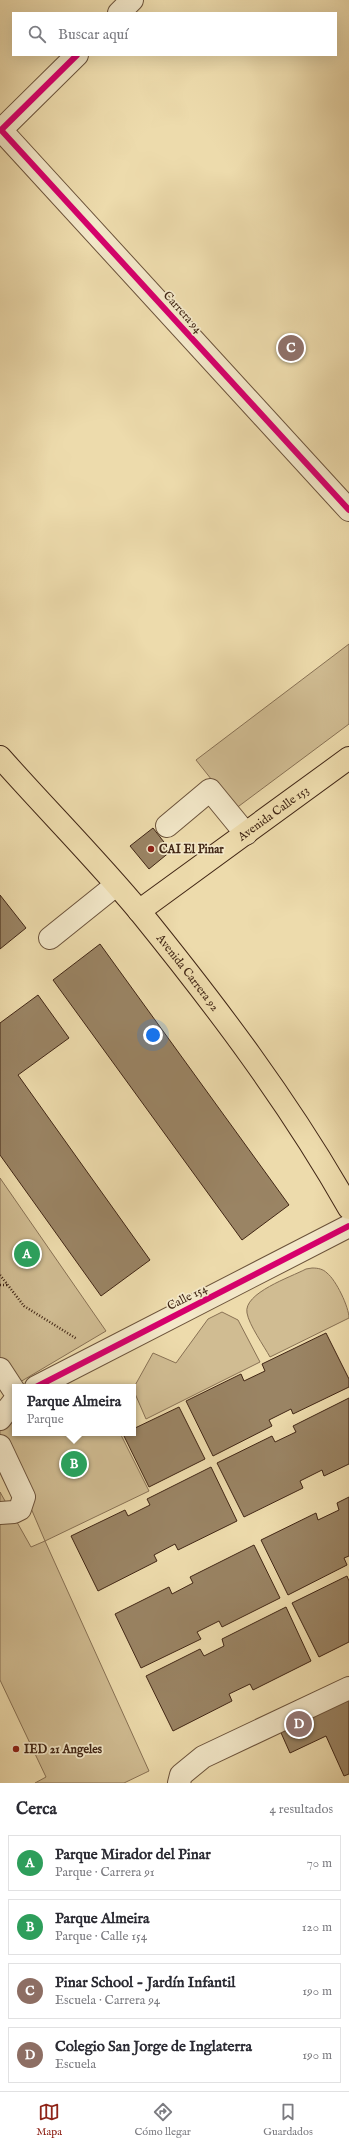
<!DOCTYPE html>
<html lang="es">
<meta charset="utf-8">
<style>
:root{--surface:#fff;--page:#f2f2f3;--text:#2b2b33;--muted:#7c7c81;--line:#e1e1e2;--accent:#8f2418}
body{margin:0;font-family:"IM FELL English",serif;background:var(--page);color:var(--text)}
.you{position:absolute;left:153px;top:1035px;width:14px;height:14px;margin:-10px;border:3px solid #fff;border-radius:50%;background:#1a73e8;box-shadow:0 0 0 6px #1a73e833}
.badge{display:grid;place-items:center;width:26px;height:26px;border-radius:50%;background:var(--accent);color:#fff;font-size:13px;font-weight:700}
.pin{position:absolute;translate:-50% -50%;border:2px solid #fff;box-shadow:0 1px 4px #0006}
.popup{position:absolute;left:12px;top:1384px;width:124px;height:52px;box-sizing:border-box;display:grid;place-content:center;border-radius:0px;background:var(--surface);filter:drop-shadow(0 1px 3px #0005);font-size:13px;white-space:nowrap;color:var(--muted)}
.popup b{font-size:15px;color:var(--text)}
.popup::after{content:'';position:absolute;left:50%;top:100%;margin-left:-8px;border:8px solid transparent;border-top-color:var(--surface)}
.list{margin:0;padding:0;list-style:none}
h2{display:flex;justify-content:space-between;align-items:center;height:52px;margin:0;padding:0 16px;font-size:17px}
h2 small{font-size:13px;font-weight:400;color:var(--muted)}
.list li{display:grid;grid-template-columns:26px 1fr auto;gap:12px;align-items:center;box-sizing:border-box;height:56px;margin:0 8px 8px;padding:0 8px;border:1px solid var(--line);border-radius:0px}
.list b{display:block;font-size:15px;white-space:nowrap}
.list p{margin:0;font-size:13px;white-space:nowrap;color:var(--muted)}
.list em{font-size:13px;font-style:normal;color:var(--muted)}
.icon{flex:none;width:22px;height:22px;fill:none;stroke:currentColor;stroke-width:2;stroke-linecap:round;stroke-linejoin:round}
.map{position:relative;flex:none;width:349px;height:1783px;overflow:hidden}
.search{position:absolute;background:var(--surface);box-shadow:0 4px 16px #0002;left:12px;right:12px;top:12px;height:44px;display:flex;align-items:center;gap:10px;box-sizing:border-box;padding:0 14px;border-radius:0px;color:var(--muted);font-size:15px}
.sheet{height:308px;background:var(--surface)}
nav{display:flex;justify-content:space-around;align-items:center;box-sizing:border-box;height:56px;border-top:1px solid var(--line);background:var(--surface);font-size:11px;color:var(--muted)}
nav a{display:grid;justify-items:center;gap:2px}
nav .on{color:var(--accent)}
.map>svg:first-child{display:block}
.green{fill:#d0bc92;stroke:#887154}
.building{fill:#9a8464;stroke:#412615}
.lines{fill:none;stroke-linecap:round;stroke-linejoin:round}
.minor-casing{stroke:#6c533b;stroke-width:24}
.major-casing{stroke:#412615;stroke-width:24}
.path{stroke:#412615;stroke-width:2.5;stroke-dasharray:1 2;stroke-linecap:butt}
.minor{stroke:#f3e8c9;stroke-width:22}
.major{stroke:#eddbac;stroke-width:22}
.cycleway-casing{stroke:#f3e8c9;stroke-width:8}
.cycleway{stroke:#d6006c;stroke-width:6}
.poi-dot{fill:#8f2418;stroke:#f3e8c9;stroke-width:1.5}
.labels{text-anchor:middle;stroke-width:3.5;stroke-linejoin:round;paint-order:stroke}
.street-label{font-size:12px;fill:#412615;stroke:#f3e8c9}
.poi-label{font-size:12px;font-weight:bold;fill:#412615;stroke:#f3e8c9;text-anchor:start}
</style>
<div class="map">
<svg width="349" height="1783" viewBox="0 0 349 1783">
<rect width="100%" height="100%" fill="#eddbac"/>
<filter id="stains"><feTurbulence type="fractalNoise" baseFrequency=".005" numOctaves="4"/><feColorMatrix values="0 0 0 0 .2 0 0 0 0 .09 0 0 0 0 .02 0 0 0 .5 -.17"/></filter>
<radialGradient id="worn" r=".72"><stop offset=".6" stop-color="#630" stop-opacity="0"/><stop offset="1" stop-color="#630" stop-opacity=".3"/></radialGradient>
<path class="green" d="M 349,644 L 349,724 L 235,809 L 196,760 Z
M 0,1178 L 106,1331 L 20,1382 L 0,1384 Z
M 312,1268 C 318,1268 323,1269 327,1273 C 336,1280 349,1307 349,1318 L 270,1357 C 264,1346 249,1325 247,1313 C 243,1293 291,1277 306,1269 Z
M 222,1312 L 238,1320 L 260,1362 L 146,1419 L 133,1389 L 153,1353 L 176,1363 L 208,1319 Z
M 15,1420 L 15,1433 L 120,1433 L 149,1491 L 45,1541 L 149,1771 L 124,1783 L 35,1783 L 46,1777 L 0,1680 L 0,1492 L 31,1547 L 45,1541 L 0,1436 L 0,1429 Z"/>
<path class="building" d="M 153,828 L 171,851 L 149,869 L 130,846 Z
M 0,895 L 26,928 L 0,949 Z
M 100,944 L 289,1205 L 242,1240 L 53,980 Z
M 38,995 L 69,1038 L 18,1075 L 150,1260 L 101,1296 L 0,1155 L 0,1023 Z
M 326,1333 L 349,1379 L 349,1387 L 293,1414 L 291,1409 L 269,1420 L 272,1426 L 213,1456 L 186,1401 L 241,1374 L 244,1381 L 265,1371 L 262,1364 Z
M 349,1398 L 349,1464 L 324,1476 L 322,1470 L 300,1481 L 303,1488 L 244,1517 L 217,1463 L 272,1436 L 275,1442 L 296,1432 L 293,1426 Z
M 179,1407 L 205,1459 L 149,1487 L 123,1434 L 133,1433 L 133,1429 Z
M 211,1467 L 237,1521 L 178,1550 L 175,1544 L 154,1555 L 157,1561 L 98,1591 L 71,1536 L 125,1510 L 128,1516 L 150,1505 L 147,1499 Z
M 349,1497 L 349,1556 L 344,1558 L 347,1565 L 288,1595 L 261,1540 L 316,1513 L 318,1520 L 339,1510 L 337,1503 Z
M 254,1545 L 280,1598 L 222,1627 L 219,1621 L 197,1632 L 201,1639 L 141,1668 L 115,1614 L 169,1587 L 172,1594 L 193,1583 L 190,1577 Z
M 347,1576 L 349,1581 L 349,1642 L 319,1657 L 292,1603 Z
M 286,1607 L 311,1661 L 253,1690 L 250,1684 L 229,1694 L 232,1701 L 173,1731 L 146,1676 L 200,1649 L 204,1656 L 224,1646 L 222,1639 Z
M 349,1698 L 349,1774 L 344,1776 L 326,1736 L 290,1753 L 278,1726 Z"/>
<g class="lines">
<defs>
<path id="minor" d="M 119,13 L 132,0
M 1,130 L 349,510
M 0,131 L 77,55
M 167,826 L 210,790 L 246,834
M 50,938 L 116,885
M 0,1369 L 15,1392
M 36,1387 L 349,1226
M 0,1419 L 15,1400
M 0,1446 L 24,1497 L 20,1509 L 14,1512 L 0,1513
M 179,1783 L 181,1775 L 203,1757 L 349,1688"/>
<g id="major">
<path id="s1" d="M 0,757 C 46,809 96,859 140,912 C 216,1006 289,1102 349,1208"/>
<path id="s2" d="M 139,911 L 349,758"/>
</g>
</defs>
<use href="#minor" class="minor-casing"/>
<use href="#major" class="major-casing"/>
<path class="path" d="M 0,1275 L 24,1306 L 77,1339
M 0,1285 L 7,1285"/>
<use href="#minor" class="minor"/>
<use href="#major" class="major"/>
<defs>
<path id="cycleway" d="M 77,55 L 1,130 L 349,510
M 36,1387 L 349,1226"/>
</defs>
<use href="#cycleway" class="cycleway-casing"/>
<use href="#cycleway" class="cycleway"/>
</g>
<g class="poi-dot">
<circle cx="151" cy="849" r="4"/>
<circle cx="16" cy="1749" r="4"/>
</g>
<g class="labels">
<g class="street-label">
<text transform="translate(183 312) rotate(48)" y="4">Carrera 94</text>
<text dy="4" stroke="none"><textPath href="#s2" startOffset="166">Avenida Calle 153</textPath></text>
<text dy="4" stroke="none"><textPath href="#s1" startOffset="286">Avenida Carrera 92</textPath></text>
<text transform="translate(187 1297) rotate(-27)" y="4">Calle 154</text>
</g>
<g class="poi-label">
<text x="159" y="853">CAI El Pinar</text>
<text x="24" y="1753">IED 21 Angeles</text>
</g>
</g>
<rect width="100%" height="100%" filter="url(#stains)"/>
<rect width="100%" height="100%" fill="url(#worn)"/>
</svg>
<div class="you"></div>
<div class="pin badge" style="left:27px;top:1254px;background:#2e9e5b">A</div>
<div class="pin badge" style="left:74px;top:1464px;background:#2e9e5b">B</div>
<div class="popup"><b>Parque Almeira</b>Parque</div>
<div class="pin badge" style="left:291px;top:348px;background:#8d6e63">C</div>
<div class="pin badge" style="left:299px;top:1724px;background:#8d6e63">D</div>
<div class="search"><svg class="icon" aria-label="search" viewBox="0 0 24 24"><circle cx="10" cy="10" r="6"/><path d="M15 15l6 6"/></svg>Buscar aquí</div>
</div>
<section class="sheet">
<h2>Cerca<small>4 resultados</small></h2>
<ul class="list">
<li><span class="badge" style="background:#2e9e5b">A</span><div><b>Parque Mirador del Pinar</b><p>Parque · Carrera 91</p></div><em>70 m</em></li>
<li><span class="badge" style="background:#2e9e5b">B</span><div><b>Parque Almeira</b><p>Parque · Calle 154</p></div><em>120 m</em></li>
<li><span class="badge" style="background:#8d6e63">C</span><div><b>Pinar School - Jardín Infantil</b><p>Escuela · Carrera 94</p></div><em>190 m</em></li>
<li><span class="badge" style="background:#8d6e63">D</span><div><b>Colegio San Jorge de Inglaterra</b><p>Escuela</p></div><em>190 m</em></li>
</ul>
</section>
<nav>
<a class="on"><svg class="icon" aria-label="map" viewBox="0 0 24 24"><path d="M3 6l6-2 6 2 6-2v14l-6 2-6-2-6 2zM9 4v14M15 6v14"/></svg>Mapa</a>
<a><svg class="icon" aria-label="directions" viewBox="0 0 24 24"><path d="M12 3l9 9-9 9-9-9zM9 14v-3h6M13 9l2 2-2 2"/></svg>Cómo llegar</a>
<a><svg class="icon" aria-label="saved" viewBox="0 0 24 24"><path d="M7 4h10v16l-5-4-5 4z"/></svg>Guardados</a>
</nav>
